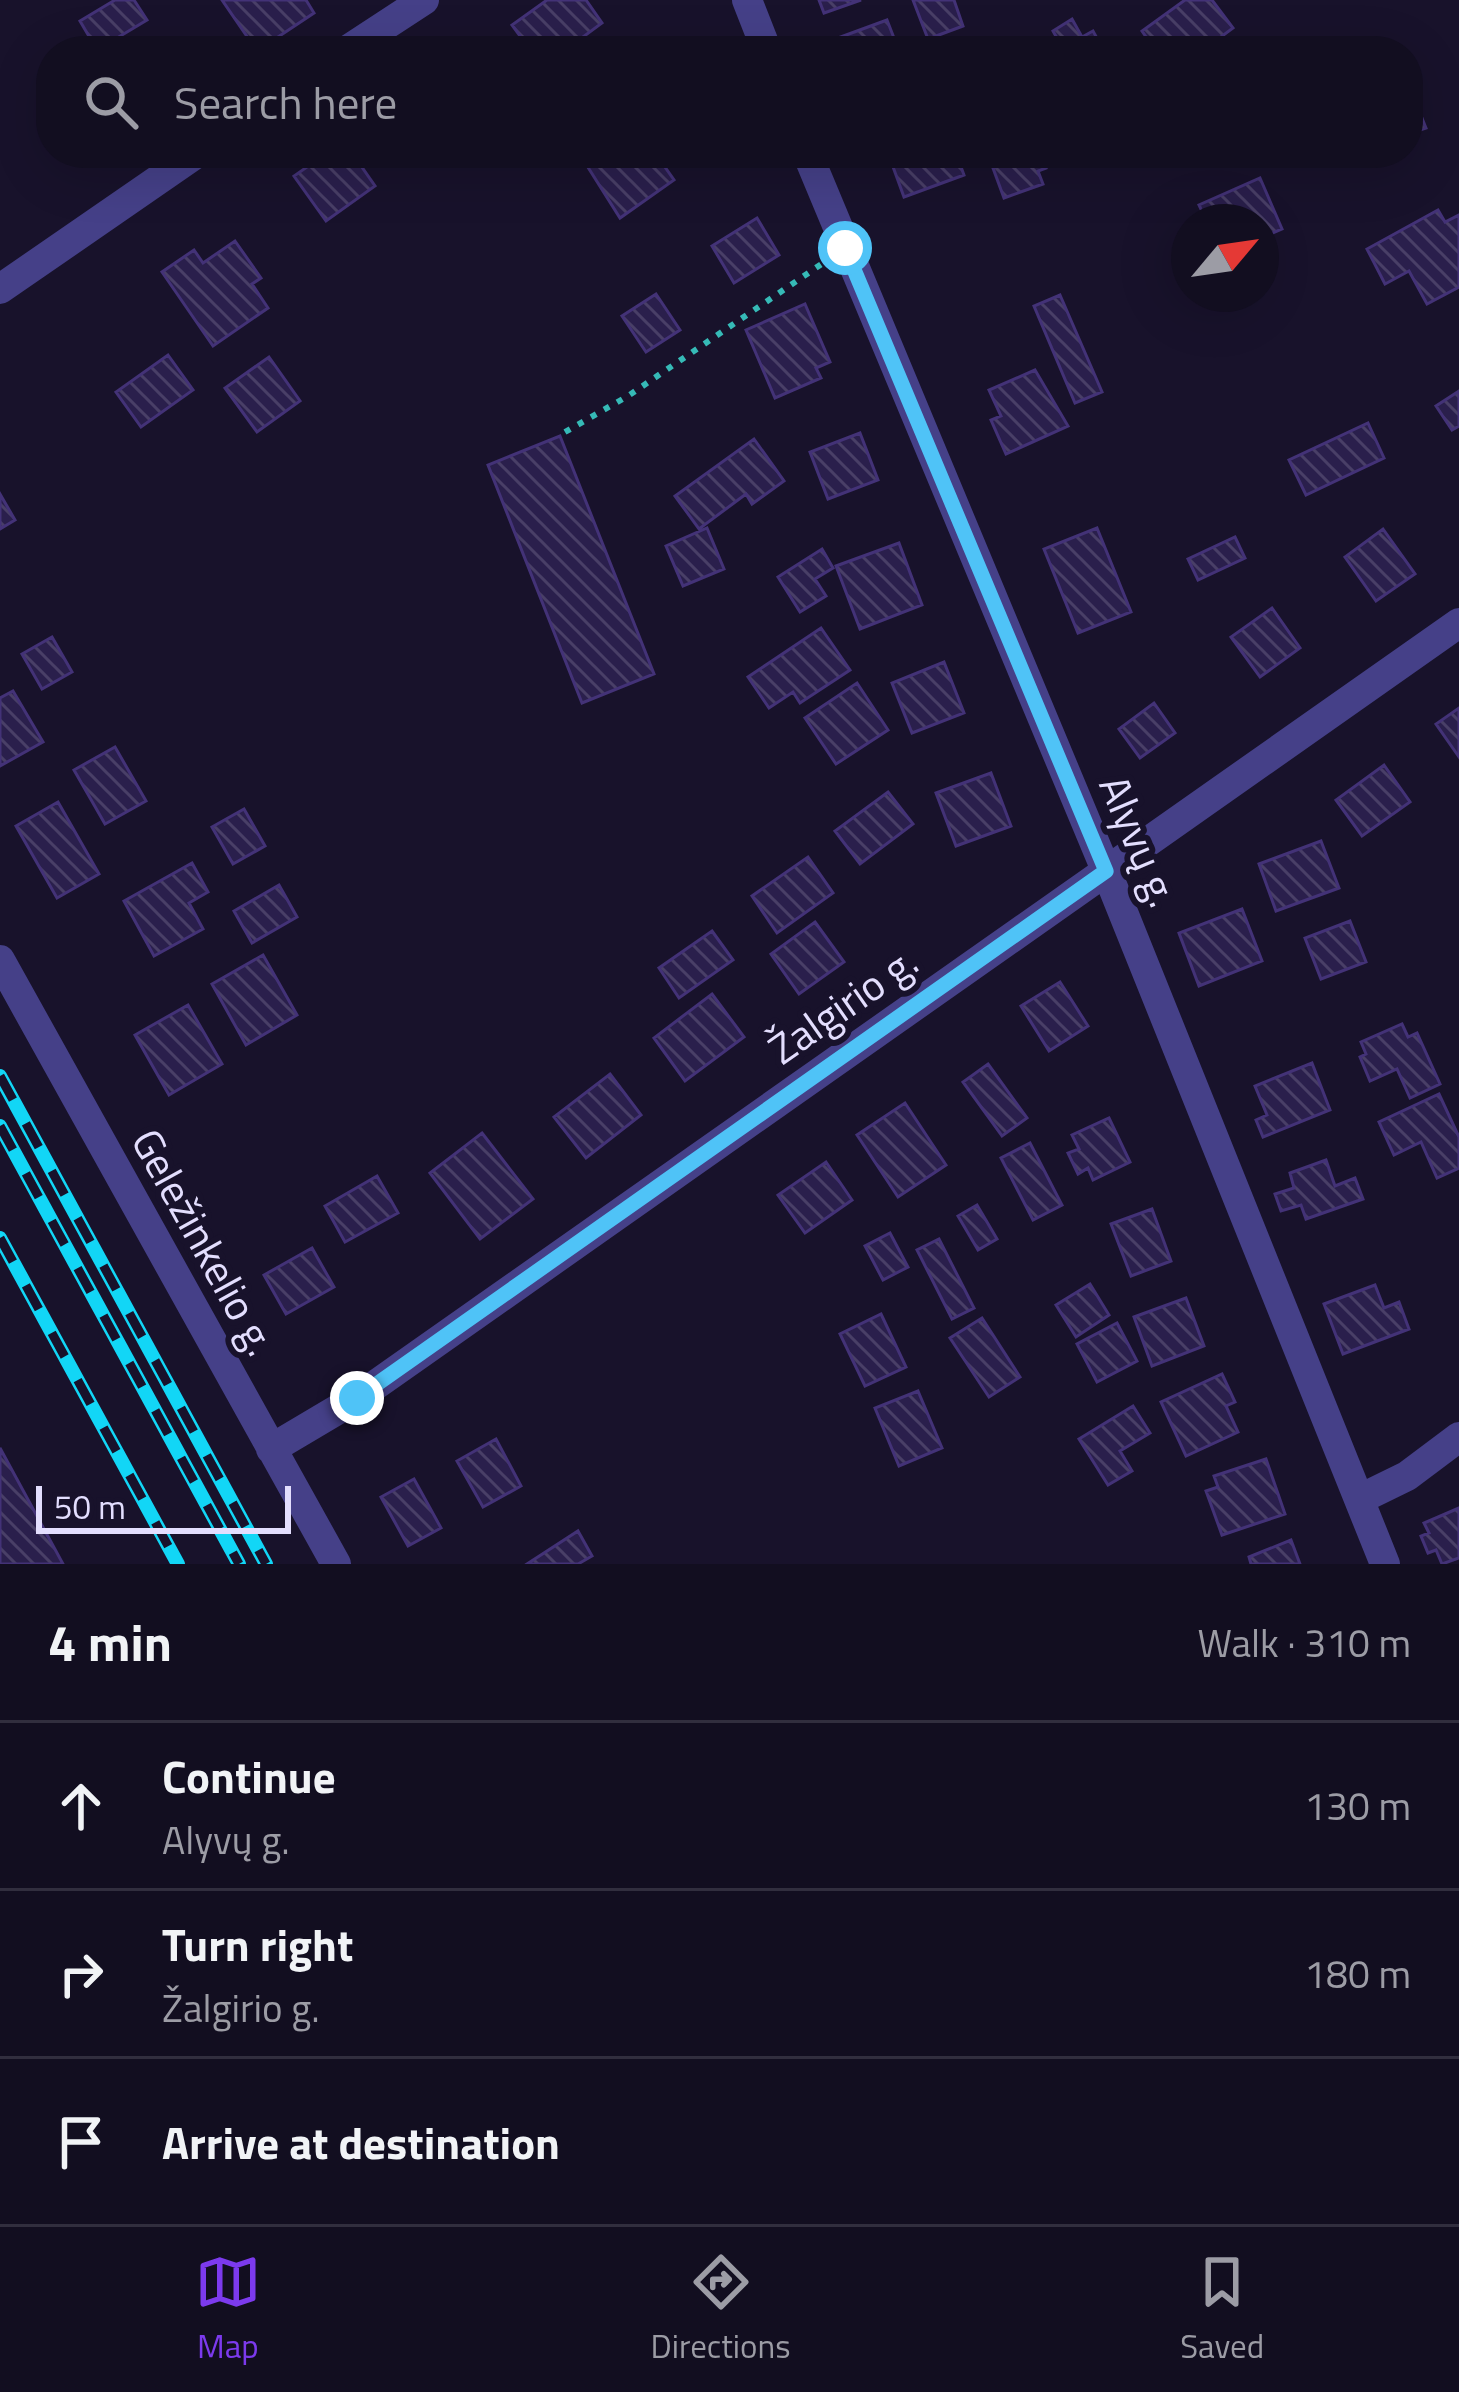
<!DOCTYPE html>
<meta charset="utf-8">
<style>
:root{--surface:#120e20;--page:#1f1c2d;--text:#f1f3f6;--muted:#9c9ca5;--line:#312e3e;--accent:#7c3aed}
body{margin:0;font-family:"Titillium Web",sans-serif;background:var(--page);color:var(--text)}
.compass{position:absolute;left:1171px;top:204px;width:108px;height:108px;border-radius:50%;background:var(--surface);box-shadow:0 12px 48px #0002;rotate:61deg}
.scale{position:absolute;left:36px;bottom:30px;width:255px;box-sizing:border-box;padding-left:12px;border:6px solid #e3defe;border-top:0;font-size:33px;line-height:42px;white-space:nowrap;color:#e3defe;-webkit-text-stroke:9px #18122b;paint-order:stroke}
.stop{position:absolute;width:36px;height:36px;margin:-27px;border:9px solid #4fc3f7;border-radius:50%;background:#fff}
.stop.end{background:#4fc3f7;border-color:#fff;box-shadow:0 3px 12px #0008}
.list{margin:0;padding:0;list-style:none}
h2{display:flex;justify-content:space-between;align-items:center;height:156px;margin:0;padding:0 48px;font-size:51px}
h2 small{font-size:39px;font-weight:400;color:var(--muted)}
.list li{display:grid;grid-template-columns:78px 1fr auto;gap:36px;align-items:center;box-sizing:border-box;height:168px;padding:0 48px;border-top:3px solid var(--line)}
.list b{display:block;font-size:45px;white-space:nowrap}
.list p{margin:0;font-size:39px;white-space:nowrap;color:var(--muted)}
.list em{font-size:39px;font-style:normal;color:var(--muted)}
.icon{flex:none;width:66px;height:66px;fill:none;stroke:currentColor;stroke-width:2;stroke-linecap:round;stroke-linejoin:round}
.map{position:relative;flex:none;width:1459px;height:1564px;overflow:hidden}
.search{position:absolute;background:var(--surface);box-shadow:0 12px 48px #0002;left:36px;right:36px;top:36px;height:132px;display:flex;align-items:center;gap:30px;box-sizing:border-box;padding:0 42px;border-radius:48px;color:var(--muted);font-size:45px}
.sheet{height:660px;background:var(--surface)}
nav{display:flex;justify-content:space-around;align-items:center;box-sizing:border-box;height:168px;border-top:3px solid var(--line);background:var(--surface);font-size:33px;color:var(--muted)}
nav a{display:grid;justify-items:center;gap:6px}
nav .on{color:var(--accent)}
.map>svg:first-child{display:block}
.building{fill:url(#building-back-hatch);stroke:#433277;stroke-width:3}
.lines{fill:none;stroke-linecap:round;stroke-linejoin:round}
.path{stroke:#36bab7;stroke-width:6;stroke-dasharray:6 9;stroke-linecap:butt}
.minor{stroke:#454088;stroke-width:30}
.rail-casing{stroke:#12d6f6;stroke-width:14}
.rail{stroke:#18122b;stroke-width:9;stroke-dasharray:27;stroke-linecap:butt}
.route{stroke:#4fc3f7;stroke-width:15}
.labels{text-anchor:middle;stroke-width:12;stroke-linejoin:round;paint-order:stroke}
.street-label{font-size:42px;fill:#e3defe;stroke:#18122b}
</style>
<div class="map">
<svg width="1459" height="1564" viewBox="0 0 1459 1564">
<defs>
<pattern id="building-back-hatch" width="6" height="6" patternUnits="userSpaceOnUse" patternTransform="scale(3)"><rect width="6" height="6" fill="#2a1f4c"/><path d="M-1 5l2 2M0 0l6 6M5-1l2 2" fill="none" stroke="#493f67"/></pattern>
</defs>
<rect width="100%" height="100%" fill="#18122b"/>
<path class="building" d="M 115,0 L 134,0 L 147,20 L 97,50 L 80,21 Z
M 222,0 L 306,0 L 314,13 L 257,51 Z
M 547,0 L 586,0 L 602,23 L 564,51 L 531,51 L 512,25 Z
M 819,0 L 861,0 L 824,13 Z
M 913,0 L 954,0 L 963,26 L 928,39 Z
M 1185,0 L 1212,0 L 1233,28 L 1202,51 L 1156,51 L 1142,31 Z
M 1072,19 L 1082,37 L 1093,31 L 1104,51 L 1056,51 L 1062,47 L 1053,31 Z
M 887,20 L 899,51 L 843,51 L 838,38 Z
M 1408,83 L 1426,128 L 1408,134 Z
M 327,153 L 352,153 L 375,186 L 326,221 L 294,176 Z
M 579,153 L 621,153 L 630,166 L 655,153 L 674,180 L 620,218 Z
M 888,153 L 956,153 L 964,175 L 904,197 Z
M 975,153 L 1041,153 L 1046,168 L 1038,171 L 1043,184 L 1004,198 L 993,168 L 1014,160 L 1011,153 L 979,165 Z
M 1260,178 L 1282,229 L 1261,238 L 1261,222 L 1207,222 L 1199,205 Z
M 1438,210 L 1445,222 L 1459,215 L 1459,287 L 1427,304 L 1409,271 L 1385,284 L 1367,249 Z
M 757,218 L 779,255 L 734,283 L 712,246 Z
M 235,241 L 261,278 L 252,284 L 268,308 L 213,346 L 162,272 L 194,250 L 203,263 Z
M 656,294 L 680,330 L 646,352 L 622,316 Z
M 1060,295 L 1102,392 L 1075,403 L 1034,306 Z
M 805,304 L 830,362 L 816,368 L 821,378 L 775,398 L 746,330 Z
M 168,355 L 193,390 L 141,427 L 116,392 Z
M 269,357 L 300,401 L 257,432 L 225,388 Z
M 1035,370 L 1068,426 L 1006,454 L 991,420 L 1001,416 L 989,390 Z
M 1459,391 L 1459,426 L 1452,430 L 1436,406 Z
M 1368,423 L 1384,458 L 1306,495 L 1289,460 Z
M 860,433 L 878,480 L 828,499 L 810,452 Z
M 560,436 L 654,674 L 582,703 L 488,465 Z
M 754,439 L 784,481 L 752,504 L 746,494 L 699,529 L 675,496 Z
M 0,494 L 15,520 L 0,529 Z
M 707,528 L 724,569 L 683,586 L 666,546 Z
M 1097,528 L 1131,612 L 1078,633 L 1044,549 Z
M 1383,529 L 1415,574 L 1376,601 L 1345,557 Z
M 1235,537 L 1245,558 L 1198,580 L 1188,559 Z
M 899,543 L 922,605 L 860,629 L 836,566 Z
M 822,549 L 833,568 L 815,579 L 826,596 L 800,612 L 778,577 Z
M 1272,608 L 1300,648 L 1260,677 L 1231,637 Z
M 821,628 L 850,670 L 800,703 L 793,692 L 769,708 L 748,677 Z
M 52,637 L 72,672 L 42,689 L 22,654 Z
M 944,662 L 964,713 L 912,733 L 892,683 Z
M 857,683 L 888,730 L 836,764 L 805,718 Z
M 13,691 L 43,742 L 0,766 L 0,698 Z
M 1154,703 L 1175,733 L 1140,758 L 1119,729 Z
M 1459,708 L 1459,757 L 1436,724 Z
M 115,747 L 146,801 L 105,824 L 74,770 Z
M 1384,765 L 1410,802 L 1362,836 L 1336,800 Z
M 991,773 L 1011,826 L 956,846 L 936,793 Z
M 888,792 L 913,824 L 860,864 L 835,831 Z
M 58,802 L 99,874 L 57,898 L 16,826 Z
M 244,809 L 265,846 L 233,864 L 212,827 Z
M 1321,841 L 1339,888 L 1276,911 L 1259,864 Z
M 808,857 L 833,893 L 777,933 L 752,896 Z
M 192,863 L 208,892 L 189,903 L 203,929 L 154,956 L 124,901 Z
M 279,885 L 297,917 L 252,943 L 234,911 Z
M 1242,909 L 1262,961 L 1199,986 L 1179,933 Z
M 1350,921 L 1366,962 L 1321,979 L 1305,938 Z
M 815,922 L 844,962 L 799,994 L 771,954 Z
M 712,931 L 733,960 L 679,998 L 659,968 Z
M 263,955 L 297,1015 L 246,1045 L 212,984 Z
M 1060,982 L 1088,1026 L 1049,1051 L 1021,1006 Z
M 712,994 L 744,1037 L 685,1081 L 654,1038 Z
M 188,1005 L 222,1064 L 169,1095 L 135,1035 Z
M 1402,1024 L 1408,1037 L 1417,1033 L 1440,1084 L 1410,1098 L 1397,1069 L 1370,1081 L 1360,1057 L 1366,1054 L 1361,1042 Z
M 1312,1063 L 1330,1110 L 1263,1137 L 1256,1120 L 1267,1115 L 1255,1086 Z
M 988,1064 L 1027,1118 L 1002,1136 L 963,1082 Z
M 610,1074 L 641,1115 L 586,1158 L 554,1117 Z
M 1439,1094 L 1459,1137 L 1459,1168 L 1437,1178 L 1421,1142 L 1394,1155 L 1379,1122 Z
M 905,1103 L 946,1165 L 898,1197 L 857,1135 Z
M 1109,1118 L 1130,1162 L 1093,1180 L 1088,1168 L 1078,1174 L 1068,1153 L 1079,1149 L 1072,1135 Z
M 482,1133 L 533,1199 L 480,1239 L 430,1173 Z
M 1030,1143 L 1062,1205 L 1033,1220 L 1001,1158 Z
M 1326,1160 L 1335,1186 L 1355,1178 L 1363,1199 L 1306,1219 L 1301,1205 L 1281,1211 L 1275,1194 L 1294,1188 L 1290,1173 Z
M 826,1162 L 852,1200 L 805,1233 L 778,1195 Z
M 377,1176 L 398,1213 L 345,1242 L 325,1206 Z
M 977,1205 L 997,1239 L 978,1250 L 958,1216 Z
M 1152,1209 L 1171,1261 L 1131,1276 L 1111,1224 Z
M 890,1233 L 908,1267 L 883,1280 L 865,1246 Z
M 939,1239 L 974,1308 L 952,1319 L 917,1250 Z
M 312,1248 L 334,1287 L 286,1314 L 264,1275 Z
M 1090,1284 L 1109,1315 L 1076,1337 L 1056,1305 Z
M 1375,1285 L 1384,1308 L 1399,1302 L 1409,1329 L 1343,1354 L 1324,1304 Z
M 1186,1298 L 1204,1346 L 1152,1366 L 1134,1317 Z
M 881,1314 L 906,1367 L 865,1386 L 840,1334 Z
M 982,1318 L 1020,1377 L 989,1397 L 950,1338 Z
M 1117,1323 L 1137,1361 L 1097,1382 L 1077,1344 Z
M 1222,1374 L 1235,1402 L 1226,1406 L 1238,1432 L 1186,1456 L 1161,1402 Z
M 918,1391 L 942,1448 L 899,1466 L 875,1408 Z
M 1133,1406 L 1150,1433 L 1120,1451 L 1132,1471 L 1108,1485 L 1079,1439 Z
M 496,1439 L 521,1486 L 483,1507 L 457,1461 Z
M 0,1448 L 63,1564 L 0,1564 Z
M 1266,1459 L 1285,1514 L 1222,1535 L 1206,1491 L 1218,1487 L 1214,1476 Z
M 414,1479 L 441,1528 L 408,1546 L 381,1497 Z
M 1459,1508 L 1459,1558 L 1442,1564 L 1436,1550 L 1428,1553 L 1421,1536 L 1429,1533 L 1424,1523 Z
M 578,1531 L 592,1556 L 578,1564 L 527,1564 Z
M 1291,1540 L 1300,1564 L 1251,1564 L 1249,1557 Z"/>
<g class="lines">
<path class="path" d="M 565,432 L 628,396 L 823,263"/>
<path class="minor" d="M 747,0 L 767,51
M 346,51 L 424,0
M 807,153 L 1106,870 L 1385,1564
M 0,289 L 197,153
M 0,960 L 336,1564
M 271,1449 L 357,1398 L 1459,623
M 1360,1499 L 1407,1476 L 1459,1437"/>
<defs>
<path id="rail" d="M 0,1076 L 266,1564
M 0,1126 L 239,1564
M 0,1238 L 178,1564"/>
</defs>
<use href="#rail" class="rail-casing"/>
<use href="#rail" class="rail"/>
</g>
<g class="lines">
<path class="route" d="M 357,1398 L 1106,871 L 845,248"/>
</g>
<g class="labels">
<g class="street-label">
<text transform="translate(1139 841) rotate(67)" y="15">Alyvų g.</text>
<text transform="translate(843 1005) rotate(-35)" y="15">Žalgirio g.</text>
<text transform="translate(204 1242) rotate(61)" y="15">Geležinkelio g.</text>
</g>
</g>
</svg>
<svg class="compass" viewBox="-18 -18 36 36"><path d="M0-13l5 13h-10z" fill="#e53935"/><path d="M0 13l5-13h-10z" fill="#9c9ca5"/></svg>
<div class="scale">50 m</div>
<div class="stop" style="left:845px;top:248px"></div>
<div class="stop end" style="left:357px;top:1398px"></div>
<div class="search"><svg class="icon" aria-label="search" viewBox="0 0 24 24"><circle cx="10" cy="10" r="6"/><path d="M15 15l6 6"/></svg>Search here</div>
</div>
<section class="sheet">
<h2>4 min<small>Walk · 310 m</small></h2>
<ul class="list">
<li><svg class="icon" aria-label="ahead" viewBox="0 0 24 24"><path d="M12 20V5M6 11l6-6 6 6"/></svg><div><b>Continue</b><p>Alyvų g.</p></div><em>130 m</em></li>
<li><svg class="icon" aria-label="right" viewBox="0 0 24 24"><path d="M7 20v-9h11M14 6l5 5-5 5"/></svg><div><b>Turn right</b><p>Žalgirio g.</p></div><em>180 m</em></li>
<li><svg class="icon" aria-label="arrive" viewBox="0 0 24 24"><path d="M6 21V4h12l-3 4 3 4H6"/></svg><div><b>Arrive at destination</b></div></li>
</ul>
</section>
<nav>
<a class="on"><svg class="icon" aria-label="map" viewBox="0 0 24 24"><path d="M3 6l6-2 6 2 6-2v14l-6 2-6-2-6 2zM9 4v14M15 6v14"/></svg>Map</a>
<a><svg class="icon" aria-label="directions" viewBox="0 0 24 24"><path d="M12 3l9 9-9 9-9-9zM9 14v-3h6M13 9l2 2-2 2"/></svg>Directions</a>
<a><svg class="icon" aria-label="saved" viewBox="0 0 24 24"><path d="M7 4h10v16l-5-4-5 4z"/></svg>Saved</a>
</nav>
